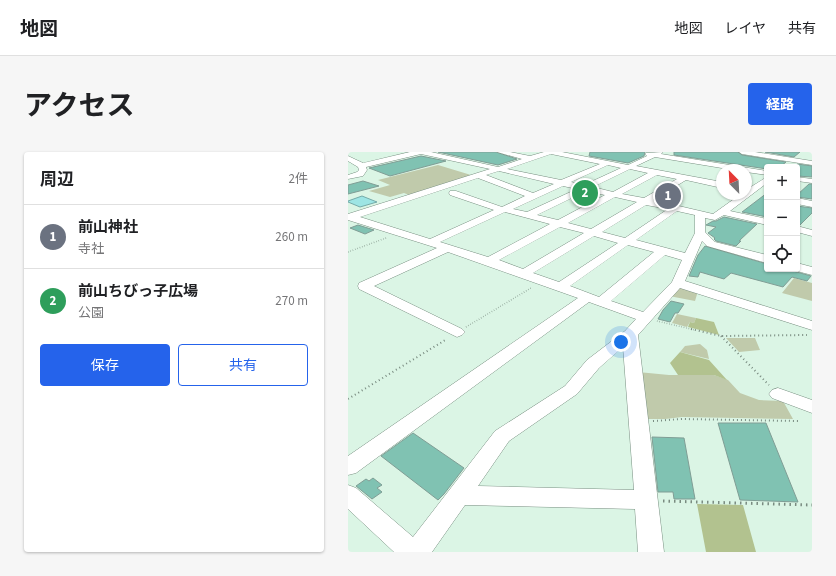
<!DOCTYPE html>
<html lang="ja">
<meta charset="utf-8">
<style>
:root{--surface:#fff;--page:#f6f6f6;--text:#202124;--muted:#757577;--line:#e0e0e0;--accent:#2563eb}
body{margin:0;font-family:"Source Sans 3","Noto Sans JP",sans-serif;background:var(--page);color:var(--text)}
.controls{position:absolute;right:12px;top:12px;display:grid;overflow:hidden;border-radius:4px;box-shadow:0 1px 3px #0004}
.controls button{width:36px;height:36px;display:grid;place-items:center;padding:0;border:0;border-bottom:1px solid var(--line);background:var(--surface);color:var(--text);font:20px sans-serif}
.compass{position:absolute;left:368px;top:12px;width:36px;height:36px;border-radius:50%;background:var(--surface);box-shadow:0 1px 3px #0004;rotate:336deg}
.you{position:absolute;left:273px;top:190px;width:14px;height:14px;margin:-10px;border:3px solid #fff;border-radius:50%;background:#1a73e8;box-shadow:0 0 0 6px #1a73e833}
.badge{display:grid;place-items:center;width:26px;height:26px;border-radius:50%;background:var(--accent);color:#fff;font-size:13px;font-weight:700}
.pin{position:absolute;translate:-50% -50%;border:2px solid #fff;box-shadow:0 1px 4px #0006}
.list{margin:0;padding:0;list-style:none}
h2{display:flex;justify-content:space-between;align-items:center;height:52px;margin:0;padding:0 16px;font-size:17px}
h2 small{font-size:13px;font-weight:400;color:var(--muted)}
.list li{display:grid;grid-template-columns:26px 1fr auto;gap:12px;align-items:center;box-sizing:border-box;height:64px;padding:0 16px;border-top:1px solid var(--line)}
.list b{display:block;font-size:15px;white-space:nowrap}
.list p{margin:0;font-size:13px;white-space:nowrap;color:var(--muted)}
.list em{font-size:13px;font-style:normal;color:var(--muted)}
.actions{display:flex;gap:8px;padding:12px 16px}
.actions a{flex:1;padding:9px 0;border:1px solid var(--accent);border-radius:4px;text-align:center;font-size:14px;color:var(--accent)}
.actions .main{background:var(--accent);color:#fff}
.icon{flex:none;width:22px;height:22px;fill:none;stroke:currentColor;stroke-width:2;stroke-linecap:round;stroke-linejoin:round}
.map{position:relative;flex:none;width:464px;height:400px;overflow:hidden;border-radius:4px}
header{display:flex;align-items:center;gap:24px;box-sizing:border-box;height:56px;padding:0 20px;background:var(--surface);border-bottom:1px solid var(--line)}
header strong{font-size:19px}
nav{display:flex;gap:22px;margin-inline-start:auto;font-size:14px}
.intro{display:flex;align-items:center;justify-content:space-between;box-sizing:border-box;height:96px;padding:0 24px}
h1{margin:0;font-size:28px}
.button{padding:10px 18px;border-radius:4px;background:var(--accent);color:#fff;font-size:14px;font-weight:700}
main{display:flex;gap:24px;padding:0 24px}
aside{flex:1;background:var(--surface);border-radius:4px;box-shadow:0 1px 3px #0004}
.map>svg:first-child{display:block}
.green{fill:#c0caab}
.forest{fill:#b2c28f}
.water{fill:#9de5e4;stroke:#75aaa8}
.building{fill:#80c2b2;stroke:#809d95}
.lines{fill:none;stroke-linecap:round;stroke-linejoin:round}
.minor-casing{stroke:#799082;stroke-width:1}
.path-far2{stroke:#798b80;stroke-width:1.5;stroke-dasharray:0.5 2;stroke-linecap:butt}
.path-far1{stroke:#798b80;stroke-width:2;stroke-dasharray:1 3;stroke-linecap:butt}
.path{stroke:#798b80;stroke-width:3;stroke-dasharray:1.5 4;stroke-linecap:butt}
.minor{fill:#fff;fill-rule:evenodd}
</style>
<header>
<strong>地図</strong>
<nav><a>地図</a><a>レイヤ</a><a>共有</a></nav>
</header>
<div class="intro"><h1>アクセス</h1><a class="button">経路</a></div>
<main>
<aside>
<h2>周辺<small>2件</small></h2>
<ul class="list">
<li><span class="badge" style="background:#6b7280">1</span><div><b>前山神社</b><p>寺社</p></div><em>260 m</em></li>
<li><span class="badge" style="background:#2e9e5b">2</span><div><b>前山ちびっ子広場</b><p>公園</p></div><em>270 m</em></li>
</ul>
<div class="actions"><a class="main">保存</a><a>共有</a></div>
</aside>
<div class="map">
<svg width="464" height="400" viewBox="0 0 464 400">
<rect width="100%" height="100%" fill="#dbf5e5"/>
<path class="green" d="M 90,13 L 123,23 L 61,43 L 56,41 L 42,45 L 21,39 L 42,33 L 30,28 Z
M 446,126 L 464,131 L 464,149 L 434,141 Z
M 331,133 L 350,139 L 347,149 L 321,144 Z
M 329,162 L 348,166 L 346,171 L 342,170 L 339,175 L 324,171 Z
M 378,186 L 407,186 L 412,198 L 391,200 Z
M 352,192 L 359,198 L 361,207 L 332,200 L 337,194 Z
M 290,220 L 321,223 L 366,223 L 380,228 L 392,241 L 411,248 L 435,249 L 445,267 L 334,265 L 317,267 L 295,267 Z"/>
<path class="forest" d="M 348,166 L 366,170 L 371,183 L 340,175 L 342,170 L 346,171 Z
M 332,200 L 361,208 L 379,228 L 366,223 L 330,223 L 322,211 Z
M 349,352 L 395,353 L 408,400 L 358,400 Z"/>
<path class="water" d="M 14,44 L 29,50 L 12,55 L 0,50 L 0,49 Z"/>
<path class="building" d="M 90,0 L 148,0 L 169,7 L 150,13 Z
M 242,0 L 297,0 L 296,4 L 280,11 L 241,4 Z
M 326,0 L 390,0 L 394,3 L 438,10 L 432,15 L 419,15 L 419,17 L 326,3 Z
M 417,0 L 452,0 L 446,5 Z
M 73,4 L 98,9 L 42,24 L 21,16 Z
M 449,12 L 464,14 L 464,25 L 449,24 Z
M 15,29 L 31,34 L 0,42 L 0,33 Z
M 461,32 L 464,32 L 464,47 L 449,45 L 449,43 Z
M 419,41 L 419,65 L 394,60 Z
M 449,54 L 464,56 L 464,61 L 452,73 L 449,73 Z
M 376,65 L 409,72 L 391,89 L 393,89 L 388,94 L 368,89 L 366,87 L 367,86 L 360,81 L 368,75 L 358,73 L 365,69 L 368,69 Z
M 10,73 L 26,78 L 17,82 L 2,76 Z
M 357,94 L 419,112 L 419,117 L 444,117 L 445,119 L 463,124 L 459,129 L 444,125 L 435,135 L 383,121 L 376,127 L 352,120 L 350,125 L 341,124 L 350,103 Z
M 323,149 L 336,152 L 330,161 L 327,161 L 322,170 L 310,167 L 315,158 Z
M 370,271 L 418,271 L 450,350 L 392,348 Z
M 65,281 L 116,316 L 96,342 L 90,348 L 33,304 Z
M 304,285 L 336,286 L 347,347 L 326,347 L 325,340 L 310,340 Z
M 25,326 L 34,333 L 29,336 L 34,340 L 24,347 L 8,334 L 18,327 L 21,329 Z"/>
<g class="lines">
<defs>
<path id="minor" d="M 62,0 L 83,0 L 150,15 L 174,7 L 149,0 L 162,0 L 182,4 L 196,0 L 214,0 L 280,13 L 299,4 L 297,2 L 298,1 L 315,0 L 313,2 L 419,19 L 419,23 L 398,20 L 398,18 L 386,18 L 307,5 L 288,14 L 374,30 L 374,36 L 338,28 L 305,48 L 365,62 L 393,42 L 398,42 L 398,38 L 419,25 L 419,31 L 382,59 L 419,67 L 419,73 L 376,63 L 367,68 L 357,66 L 357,80 L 367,90 L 419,103 L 419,111 L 359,94 L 354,89 L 337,129 L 464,169 L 464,178 L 332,136 L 290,183 L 316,400 L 290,400 L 287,357 L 117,353 L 84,400 L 46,400 L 0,357 L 0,333 L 8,336 L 65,385 L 147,279 L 217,234 L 239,208 L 277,179 L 288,167 L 241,150 L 8,321 L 0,323 L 0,304 L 230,146 L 100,100 L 26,134 L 114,177 L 117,180 L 114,183 L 109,185 L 11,137 L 10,134 L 11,131 L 89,96 L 0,68 L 0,62 L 142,17 L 73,2 L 18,15 L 19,18 L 15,24 L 0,27 L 0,23 L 9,20 L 11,18 L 10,15 L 0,9 L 0,4 L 15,11 ZM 203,2 L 252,12 L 213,28 L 159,17 ZM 260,13 L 273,16 L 236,33 L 223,30 ZM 282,17 L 300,21 L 265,40 L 245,35 ZM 151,19 L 206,32 L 185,41 L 138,23 ZM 309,23 L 329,27 L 296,46 L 274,42 ZM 130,26 L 177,44 L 154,55 L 108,39 L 102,39 L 101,41 L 102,43 L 146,58 L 82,87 L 12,65 ZM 215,34 L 229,37 L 179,60 L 165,57 ZM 238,39 L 257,43 L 210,68 L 189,63 ZM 267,45 L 289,50 L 243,77 L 220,71 ZM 298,53 L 320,57 L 277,86 L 254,80 ZM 329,59 L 347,63 L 347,81 L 337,101 L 288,88 ZM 157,60 L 202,72 L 140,105 L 92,90 ZM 212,75 L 236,81 L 175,117 L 151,108 ZM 246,84 L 270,91 L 211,130 L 185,121 ZM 280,93 L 306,100 L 251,145 L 222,134 ZM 317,103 L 334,108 L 324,130 L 295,160 L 263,149 ZM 275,195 L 286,338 L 130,334 L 161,289 L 229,242 L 251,216 Z
M 391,0 L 407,0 L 464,9 L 464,13 L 394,2 Z
M 449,25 L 464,27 L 464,31 L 449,29 Z
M 449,46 L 464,49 L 464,55 L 449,52 Z
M 449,74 L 464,78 L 464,84 L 449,80 Z
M 449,111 L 464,115 L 464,123 L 445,118 L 449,117 Z
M 430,236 L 464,248 L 464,261 L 424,246 L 421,242 L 424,238 Z"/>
</defs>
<use href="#minor" class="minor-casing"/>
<path class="path-far2" d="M 0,100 L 38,86
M 309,169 L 347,178
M 118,175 L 183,136"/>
<path class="path-far1" d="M 343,177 L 373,184 L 459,183
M 373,184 L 421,233
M 0,247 L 99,187
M 305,269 L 334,267 L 450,269"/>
<path class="path" d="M 315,349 L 464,353"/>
<use href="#minor" class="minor"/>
</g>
</svg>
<div class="controls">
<button>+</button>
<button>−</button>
<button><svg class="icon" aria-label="locate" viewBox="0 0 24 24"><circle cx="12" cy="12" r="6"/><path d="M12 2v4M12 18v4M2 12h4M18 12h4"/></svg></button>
</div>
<svg class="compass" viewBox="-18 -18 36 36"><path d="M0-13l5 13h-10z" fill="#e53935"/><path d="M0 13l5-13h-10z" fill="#757577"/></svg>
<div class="you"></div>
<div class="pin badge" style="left:320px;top:44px;background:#6b7280">1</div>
<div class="pin badge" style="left:237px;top:41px;background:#2e9e5b">2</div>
</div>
</main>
